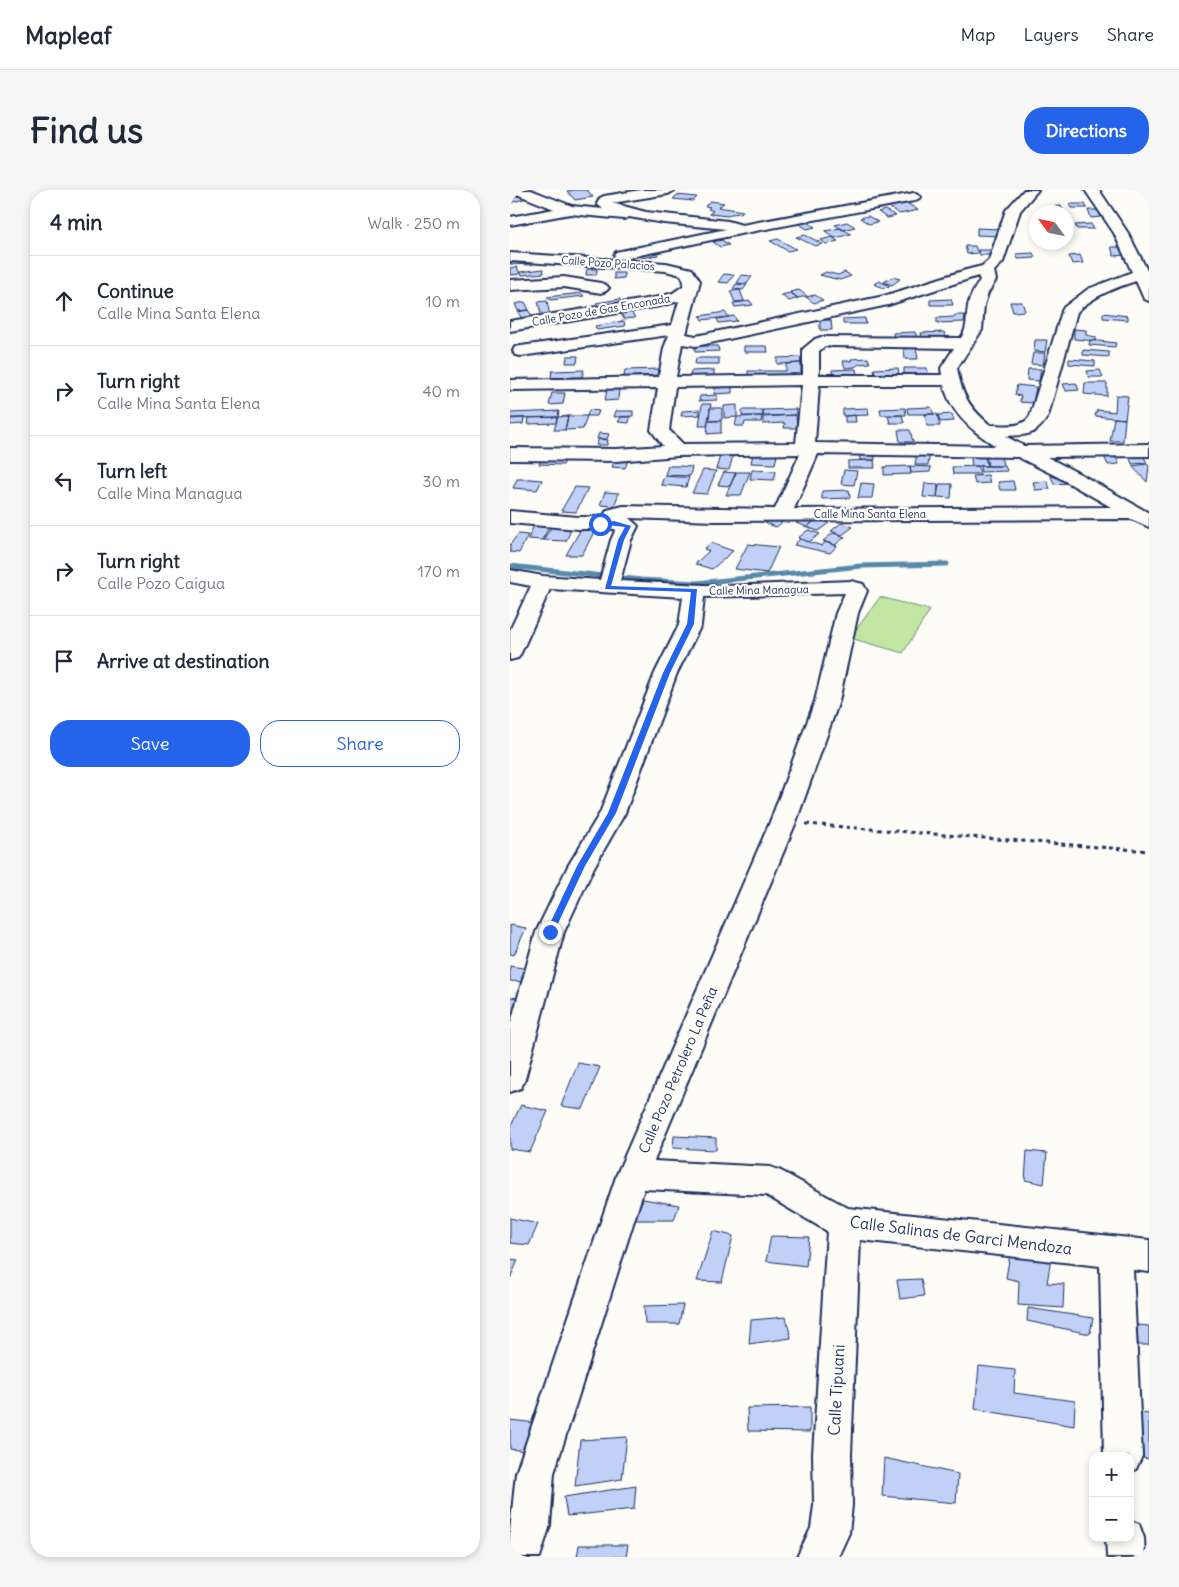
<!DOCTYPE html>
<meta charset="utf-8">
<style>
:root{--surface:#fff;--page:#f6f6f7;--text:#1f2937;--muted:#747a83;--line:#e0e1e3;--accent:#2563eb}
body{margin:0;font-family:Delius,sans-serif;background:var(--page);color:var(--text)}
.controls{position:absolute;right:15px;bottom:15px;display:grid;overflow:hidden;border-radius:10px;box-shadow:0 2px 8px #0003}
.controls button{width:45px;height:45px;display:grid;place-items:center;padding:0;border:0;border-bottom:1px solid var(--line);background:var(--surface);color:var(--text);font:25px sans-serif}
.compass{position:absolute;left:519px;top:15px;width:45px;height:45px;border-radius:50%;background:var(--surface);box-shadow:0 2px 8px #0003;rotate:303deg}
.stop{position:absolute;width:15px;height:15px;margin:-11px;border:4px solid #2563eb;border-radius:50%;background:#fff}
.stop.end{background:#2563eb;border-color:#fff;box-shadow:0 1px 5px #0008}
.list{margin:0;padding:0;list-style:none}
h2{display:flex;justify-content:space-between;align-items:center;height:65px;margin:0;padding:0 20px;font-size:21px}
h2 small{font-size:16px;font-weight:400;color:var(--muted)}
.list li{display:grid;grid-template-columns:32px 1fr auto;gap:15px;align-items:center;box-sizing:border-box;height:90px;padding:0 20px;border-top:1px solid var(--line)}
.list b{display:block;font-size:19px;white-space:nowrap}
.list p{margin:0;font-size:16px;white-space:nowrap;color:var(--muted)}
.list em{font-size:16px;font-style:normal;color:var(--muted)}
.actions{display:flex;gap:10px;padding:15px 20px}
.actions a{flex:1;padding:11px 0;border:1px solid var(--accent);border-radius:20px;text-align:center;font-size:18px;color:var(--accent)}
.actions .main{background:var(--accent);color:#fff}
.icon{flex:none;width:28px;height:28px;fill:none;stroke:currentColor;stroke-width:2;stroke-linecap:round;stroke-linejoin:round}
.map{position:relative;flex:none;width:639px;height:1367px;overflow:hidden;border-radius:20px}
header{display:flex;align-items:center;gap:30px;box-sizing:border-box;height:70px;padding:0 25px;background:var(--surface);border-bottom:1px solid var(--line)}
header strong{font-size:24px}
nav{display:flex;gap:28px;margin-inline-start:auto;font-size:18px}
.intro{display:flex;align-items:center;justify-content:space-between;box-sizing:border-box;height:120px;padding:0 30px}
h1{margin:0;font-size:35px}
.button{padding:12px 22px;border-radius:20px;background:var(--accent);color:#fff;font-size:18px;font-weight:700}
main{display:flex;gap:30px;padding:0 30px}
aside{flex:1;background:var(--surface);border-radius:20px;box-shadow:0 2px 8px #0003}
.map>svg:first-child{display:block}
.green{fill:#c2e7a2;stroke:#6e8b80}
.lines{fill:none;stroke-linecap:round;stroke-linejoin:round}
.stream{stroke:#5689ab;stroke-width:5}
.building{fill:#c0d0f6;stroke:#1b2f5e}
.minor-casing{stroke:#1b2f5e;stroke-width:4}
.path{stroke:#1b2f5e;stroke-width:3;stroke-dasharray:4 4;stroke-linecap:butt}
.minor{fill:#fdfcf7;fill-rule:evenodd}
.route{fill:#2563eb}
.labels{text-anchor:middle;stroke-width:4.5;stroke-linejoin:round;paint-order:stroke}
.far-street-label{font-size:11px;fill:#1b2f5e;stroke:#fdfcf7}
.street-label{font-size:14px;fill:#1b2f5e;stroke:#fdfcf7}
.near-street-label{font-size:16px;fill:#1b2f5e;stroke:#fdfcf7}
</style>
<header>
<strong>Mapleaf</strong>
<nav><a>Map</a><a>Layers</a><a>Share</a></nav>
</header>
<div class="intro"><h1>Find us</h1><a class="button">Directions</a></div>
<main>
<aside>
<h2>4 min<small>Walk · 250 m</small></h2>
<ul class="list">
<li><svg class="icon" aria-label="ahead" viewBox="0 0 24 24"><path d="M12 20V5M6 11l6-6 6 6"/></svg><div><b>Continue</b><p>Calle Mina Santa Elena</p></div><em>10 m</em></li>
<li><svg class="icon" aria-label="right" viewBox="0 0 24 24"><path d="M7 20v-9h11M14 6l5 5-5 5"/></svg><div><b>Turn right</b><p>Calle Mina Santa Elena</p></div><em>40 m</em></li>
<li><svg class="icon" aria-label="left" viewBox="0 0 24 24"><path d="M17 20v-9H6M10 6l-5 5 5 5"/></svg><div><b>Turn left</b><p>Calle Mina Managua</p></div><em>30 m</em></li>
<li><svg class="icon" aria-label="right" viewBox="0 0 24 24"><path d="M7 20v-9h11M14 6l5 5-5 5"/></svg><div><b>Turn right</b><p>Calle Pozo Caigua</p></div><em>170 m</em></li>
<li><svg class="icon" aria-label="arrive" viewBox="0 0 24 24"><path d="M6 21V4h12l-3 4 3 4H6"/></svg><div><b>Arrive at destination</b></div></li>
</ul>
<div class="actions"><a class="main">Save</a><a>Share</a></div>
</aside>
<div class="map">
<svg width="639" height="1367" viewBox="0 0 639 1367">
<rect width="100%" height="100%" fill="#fdfcf7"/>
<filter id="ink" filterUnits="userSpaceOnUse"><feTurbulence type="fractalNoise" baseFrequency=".02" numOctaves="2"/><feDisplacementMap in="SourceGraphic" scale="10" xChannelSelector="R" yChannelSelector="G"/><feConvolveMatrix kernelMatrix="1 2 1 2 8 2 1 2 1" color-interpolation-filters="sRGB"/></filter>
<g filter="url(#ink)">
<path class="green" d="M 370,407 L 420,420 L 393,463 L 340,448 Z"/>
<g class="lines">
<path class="stream" d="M 0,376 L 131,390 L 187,393 L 351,376 L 437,374"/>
</g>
<path class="building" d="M 65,0 L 77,0 L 83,7 L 65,10 L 57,1 Z
M 13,4 L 20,7 L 0,13 L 0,10 Z
M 167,5 L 187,7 L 183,11 L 163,9 Z
M 200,11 L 214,13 L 208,17 L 233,21 L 231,23 L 221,24 L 218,26 L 199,24 L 203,21 L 198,19 L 200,17 L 195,16 Z
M 395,12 L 408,20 L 390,24 L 378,17 Z
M 559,14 L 575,14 L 577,18 L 561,18 Z
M 551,16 L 553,21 L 537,21 L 535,17 Z
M 375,20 L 386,26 L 377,28 L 368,22 Z
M 578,20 L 588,20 L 591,27 L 581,28 Z
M 358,26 L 368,32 L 359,34 L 350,28 Z
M 297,32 L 305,37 L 297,39 L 289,34 Z
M 337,32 L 345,37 L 333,40 L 325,35 Z
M 581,34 L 584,39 L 567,39 L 565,35 Z
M 331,38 L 341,44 L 325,48 L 315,41 Z
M 467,38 L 490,39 L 489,46 L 467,45 Z
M 295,45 L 313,54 L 305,56 L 286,47 Z
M 322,47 L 328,51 L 316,54 L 311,50 Z
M 268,49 L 286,59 L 278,61 L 260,51 Z
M 212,50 L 219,55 L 210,57 L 203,52 Z
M 455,56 L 465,56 L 468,63 L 457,64 Z
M 601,57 L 611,57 L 615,65 L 604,66 Z
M 468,60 L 485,60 L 487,65 L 470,65 Z
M 145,61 L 148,65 L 131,68 L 128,65 Z
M 523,63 L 525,68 L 508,69 L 506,64 Z
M 570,65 L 573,73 L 562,74 L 559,66 Z
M 0,71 L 23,71 L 22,75 L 0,74 Z
M 7,77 L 10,84 L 0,85 L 0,78 Z
M 33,79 L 34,83 L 12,85 L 10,82 Z
M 77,79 L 87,79 L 86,85 L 76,85 Z
M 316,82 L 328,85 L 335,82 L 341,86 L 330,90 L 310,85 Z
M 104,83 L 114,83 L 114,88 L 104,89 Z
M 214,84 L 224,85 L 218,93 L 208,92 Z
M 232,85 L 242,86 L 237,94 L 227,93 Z
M 382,87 L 390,89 L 382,95 L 374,92 Z
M 369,91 L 380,96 L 374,98 L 364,94 Z
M 226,94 L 237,95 L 233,100 L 223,99 Z
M 230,100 L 234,111 L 225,112 L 220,101 Z
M 289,100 L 297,106 L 288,108 L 280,102 Z
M 71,103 L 74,106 L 40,110 L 37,107 Z
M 280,103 L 288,108 L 279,111 L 271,105 Z
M 305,105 L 313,110 L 304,113 L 296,107 Z
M 110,109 L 111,114 L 88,116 L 86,113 Z
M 441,109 L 443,115 L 420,115 L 420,110 Z
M 37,111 L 40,126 L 32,127 L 28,112 Z
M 240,111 L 243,115 L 225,117 L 223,113 Z
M 15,112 L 19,120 L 8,121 L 5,114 Z
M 500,112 L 512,112 L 515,121 L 503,122 Z
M 18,120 L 23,127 L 12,129 L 8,122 Z
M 120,120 L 125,128 L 114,129 L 110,122 Z
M 215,122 L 219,127 L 192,130 L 190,126 Z
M 593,123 L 618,126 L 618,130 L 593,128 Z
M 445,125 L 455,125 L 454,132 L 427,133 L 427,128 L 444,127 Z
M 224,126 L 227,131 L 209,133 L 207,129 Z
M 355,128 L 356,134 L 333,134 L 333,129 Z
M 310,130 L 321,130 L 322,140 L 310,140 Z
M 114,131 L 115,136 L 87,140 L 85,136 Z
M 564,139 L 576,140 L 576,145 L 586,147 L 586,151 L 564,149 Z
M 405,142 L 407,148 L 384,148 L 383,143 Z
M 434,142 L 436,148 L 412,148 L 411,143 Z
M 525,150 L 537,150 L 535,162 L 524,161 Z
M 580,150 L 606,153 L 605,157 L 579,155 Z
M 185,156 L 208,156 L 209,161 L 185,162 Z
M 234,156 L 257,156 L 258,162 L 234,162 Z
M 406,158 L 408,169 L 395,169 L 394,159 Z
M 573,160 L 599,162 L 599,167 L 573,165 Z
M 523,163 L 535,163 L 533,175 L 521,174 Z
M 57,166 L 68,166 L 67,173 L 56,173 Z
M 290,167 L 291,173 L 267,174 L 267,168 Z
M 186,168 L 209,168 L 209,174 L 185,174 Z
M 358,168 L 360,173 L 349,174 L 345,177 L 335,178 L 333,171 L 341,171 L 341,169 Z
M 559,169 L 585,171 L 585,176 L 559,174 Z
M 291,173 L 291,187 L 238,187 L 238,181 L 276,181 L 276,174 Z
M 388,178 L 389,184 L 365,185 L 364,179 Z
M 394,178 L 417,178 L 419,184 L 394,184 Z
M 150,179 L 148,185 L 114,187 L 115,180 Z
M 346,179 L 347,185 L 322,186 L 322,180 Z
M 518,179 L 531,179 L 529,191 L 517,190 Z
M 74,180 L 72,187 L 41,188 L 42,181 Z
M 204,180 L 204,186 L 180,187 L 181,181 Z
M 590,180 L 593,187 L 579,187 L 577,181 Z
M 566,193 L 569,200 L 556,201 L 553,194 Z
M 575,193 L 597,193 L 597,206 L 574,204 Z
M 507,195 L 526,197 L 523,213 L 510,212 L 511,206 L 505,205 Z
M 222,197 L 222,203 L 204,204 L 205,198 Z
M 97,199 L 109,199 L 108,210 L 95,211 Z
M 42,203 L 55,203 L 53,214 L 39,215 Z
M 207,205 L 207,210 L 189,211 L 190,206 Z
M 606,205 L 618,206 L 615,229 L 585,226 L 587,220 L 605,222 Z
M 192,214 L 201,214 L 197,236 L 189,236 Z
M 227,215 L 227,227 L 214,228 L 214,216 Z
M 421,217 L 424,224 L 398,224 L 397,218 Z
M 200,218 L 212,218 L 212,230 L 199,231 Z
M 358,218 L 359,225 L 333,226 L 333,219 Z
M 395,218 L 396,225 L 371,225 L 370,219 Z
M 286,219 L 286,225 L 253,226 L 253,220 Z
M 79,220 L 89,221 L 87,226 L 77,226 Z
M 190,220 L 190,225 L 171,226 L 172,221 Z
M 232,220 L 253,220 L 253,226 L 232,226 Z
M 49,221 L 48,227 L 0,228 L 0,223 Z
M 106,221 L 123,221 L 123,226 L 104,227 Z
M 415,224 L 427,224 L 430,236 L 417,236 Z
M 442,224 L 444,231 L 430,232 L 428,225 Z
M 286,225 L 287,238 L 274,238 L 275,233 L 253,234 L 253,227 Z
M 345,225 L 346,232 L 335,232 L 335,226 Z
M 392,225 L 394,233 L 380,233 L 378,226 Z
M 58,226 L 77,226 L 73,239 L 55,240 Z
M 58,226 L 55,240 L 44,240 L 48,227 Z
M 252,226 L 251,232 L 235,232 L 234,236 L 225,236 L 227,227 Z
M 47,227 L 46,233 L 18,234 L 19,228 Z
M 111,227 L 120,227 L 119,233 L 108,232 Z
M 14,228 L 13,234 L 0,235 L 0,229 Z
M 604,228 L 615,229 L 613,251 L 600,251 Z
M 198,231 L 211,231 L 211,243 L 197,244 Z
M 388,240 L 400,240 L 403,252 L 390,252 Z
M 89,243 L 99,244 L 97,249 L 87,249 Z
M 89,249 L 98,250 L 97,255 L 86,255 Z
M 602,259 L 609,274 L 598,275 L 591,260 Z
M 474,260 L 477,276 L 462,276 L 460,261 Z
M 490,260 L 493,276 L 478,276 L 475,261 Z
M 349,262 L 364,262 L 365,270 L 350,270 Z
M 407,262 L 420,262 L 418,275 L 405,275 Z
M 243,264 L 267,265 L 265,274 L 241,273 Z
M 33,265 L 57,266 L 53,275 L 29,274 Z
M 107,265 L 120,266 L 115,278 L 102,277 Z
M 633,265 L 637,273 L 622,274 L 619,266 Z
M 210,266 L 223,266 L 219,280 L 206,279 Z
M 364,270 L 365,278 L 338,278 L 338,271 Z
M 637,274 L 639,276 L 637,292 L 622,276 Z
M 158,276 L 171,276 L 182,277 L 180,286 L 155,285 Z
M 400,276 L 401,284 L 374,285 L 374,277 Z
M 400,276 L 421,277 L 420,282 L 401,283 Z
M 468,276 L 470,284 L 443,284 L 442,277 Z
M 470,276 L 495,276 L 497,281 L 471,282 Z
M 193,280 L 206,281 L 197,304 L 182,303 Z
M 242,280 L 266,281 L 264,290 L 240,289 Z
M 334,280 L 347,281 L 344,295 L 331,294 Z
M 214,282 L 226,283 L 220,296 L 208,295 Z
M 226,282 L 240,282 L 231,305 L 216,305 Z
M 478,285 L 480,293 L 465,294 L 463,286 Z
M 556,285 L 559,293 L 544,294 L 541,286 Z
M 154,286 L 168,287 L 179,287 L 176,297 L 151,295 Z
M 7,289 L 20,289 L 32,290 L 27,300 L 3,298 Z
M 503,291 L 505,300 L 490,300 L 488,292 Z
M 537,291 L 540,299 L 525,300 L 523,292 Z
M 351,293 L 364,294 L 362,308 L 348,308 Z
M 415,293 L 428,294 L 427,308 L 413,307 Z
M 429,294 L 442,294 L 441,308 L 427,307 Z
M 65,297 L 78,298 L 66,322 L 51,321 Z
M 339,300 L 340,308 L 312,309 L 312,301 Z
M 95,302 L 109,303 L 104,316 L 90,315 Z
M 266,325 L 277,329 L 266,337 L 255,333 Z
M 296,325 L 307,329 L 297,337 L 286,333 Z
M 307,329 L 319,333 L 308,341 L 297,337 Z
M 331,333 L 343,337 L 332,345 L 321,341 Z
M 24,335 L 39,337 L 32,350 L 18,349 Z
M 42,336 L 62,338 L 56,351 L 33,350 Z
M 71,339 L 85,340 L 72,365 L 56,365 Z
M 298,340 L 310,344 L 299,352 L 288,348 Z
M 323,343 L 335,347 L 325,355 L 313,351 Z
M 8,344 L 18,345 L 9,363 L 0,362 L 0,355 Z
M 290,349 L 312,356 L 315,352 L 327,356 L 320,363 L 284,355 Z
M 201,353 L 223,361 L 202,379 L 185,374 L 199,361 L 194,359 Z
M 238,354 L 269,357 L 257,383 L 225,379 Z
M 0,735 L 16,738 L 4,765 L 0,764 Z
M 0,776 L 19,779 L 15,792 L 0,791 Z
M 0,807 L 14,809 L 9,825 L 1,824 L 0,826 Z
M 68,873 L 90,877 L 73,919 L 51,916 Z
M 11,915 L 38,921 L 20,962 L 0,959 L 0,938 Z
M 164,946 L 206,948 L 206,960 L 163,958 Z
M 517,961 L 537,963 L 534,994 L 515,990 Z
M 133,1009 L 169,1015 L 164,1030 L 124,1030 Z
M 0,1028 L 28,1034 L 19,1055 L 0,1053 Z
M 203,1041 L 223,1046 L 212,1092 L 187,1091 Z
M 261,1046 L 299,1047 L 296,1076 L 256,1071 Z
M 500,1064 L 541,1069 L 537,1093 L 554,1094 L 553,1118 L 508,1115 L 509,1091 L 496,1088 Z
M 0,1069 L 8,1070 L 0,1089 Z
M 411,1089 L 414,1106 L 390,1109 L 387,1090 Z
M 173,1115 L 169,1134 L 135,1134 L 134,1116 Z
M 518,1118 L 583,1128 L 580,1144 L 517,1131 Z
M 276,1127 L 281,1148 L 239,1154 L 241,1130 Z
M 627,1135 L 639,1136 L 639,1155 L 628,1155 Z
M 469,1176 L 505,1180 L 504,1203 L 565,1211 L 564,1236 L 465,1219 Z
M 300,1217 L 300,1242 L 238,1241 L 237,1218 Z
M 631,1223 L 639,1224 L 639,1269 L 633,1268 Z
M 0,1230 L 26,1233 L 16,1261 L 0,1259 Z
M 117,1247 L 112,1289 L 65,1296 L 70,1250 Z
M 374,1268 L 448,1284 L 446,1313 L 372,1306 Z
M 126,1296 L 124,1319 L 57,1326 L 54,1307 Z
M 69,1355 L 118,1355 L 116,1367 L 67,1367 Z"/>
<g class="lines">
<defs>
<path id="minor" d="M 2,0 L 21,0 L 62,16 L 93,19 L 87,14 L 90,8 L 94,6 L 131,0 L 165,0 L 158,4 L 102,13 L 136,22 L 218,31 L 232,35 L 404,3 L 411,7 L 404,11 L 230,44 L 111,69 L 106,68 L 104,65 L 106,62 L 216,39 L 154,33 L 119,27 L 114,29 L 60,24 L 0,35 L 0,27 L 44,19 L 4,3 Z
M 514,0 L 528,0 L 510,21 L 493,72 L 484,81 L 486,90 L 478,103 L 474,115 L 472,140 L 447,178 C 452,206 459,217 480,235 C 494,235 512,239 520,226 L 553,118 L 578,99 L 622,82 L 604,43 L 575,0 L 589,0 L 618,43 L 639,84 L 639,111 L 634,109 L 626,91 C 604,98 583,106 567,122 L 538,226 C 526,246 518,245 495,246 L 514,256 L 639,254 L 639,266 L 537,267 L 572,285 L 639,323 L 639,337 L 621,329 L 205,331 L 119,328 L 128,336 L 121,350 L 110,391 L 214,396 L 341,391 L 353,394 L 357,401 L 348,423 L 329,511 L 286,632 L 144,971 L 260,977 L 271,981 L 338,1018 L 639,1050 L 639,1082 L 623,1080 L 632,1266 L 626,1279 L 620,1282 L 620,1266 L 594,1266 L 590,1076 L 350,1050 L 341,1264 L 342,1315 L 339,1343 L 328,1367 L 287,1367 L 301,1338 L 304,1315 L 303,1264 L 317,1041 L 256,1005 L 134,999 L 44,1283 L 40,1335 L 30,1367 L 0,1367 L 0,1341 L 6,1283 L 107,984 L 260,632 L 305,511 L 326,423 L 335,403 L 194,407 L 191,435 L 167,483 L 115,623 L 84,677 L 54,742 L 15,889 L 11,898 L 0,902 L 0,836 L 26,742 L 58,676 L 90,623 L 145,483 L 169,435 L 173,407 L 40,399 L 11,463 L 8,468 L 0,470 L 0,440 L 21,396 L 0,392 L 0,380 L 33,386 L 90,390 L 101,350 L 106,339 L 68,339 L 0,333 L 0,321 L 68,327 L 93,327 L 97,320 L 113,316 L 265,319 L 290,264 L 168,266 L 106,271 L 0,270 L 0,258 L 106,259 L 153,256 L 141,240 L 148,198 L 0,200 L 0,190 L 149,187 L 154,158 L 159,145 L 11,166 L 5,165 L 3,161 L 5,157 L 11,156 L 162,135 L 169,111 L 150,116 L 0,141 L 0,131 L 149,107 L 163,103 L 173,96 L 174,91 L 171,85 L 156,81 L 0,71 L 0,63 L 156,73 L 182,79 L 190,91 L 176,144 L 186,146 L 374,106 L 456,80 L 472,76 L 479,70 L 496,20 ZM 468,86 L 470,90 C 465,98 460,106 458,116 C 456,128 458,138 451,148 L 311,147 L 305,149 L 293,159 L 293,185 L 166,187 L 172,154 L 186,156 L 378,115 ZM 315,156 L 320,156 L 444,158 L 431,178 L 432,185 L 309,185 L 309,161 ZM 292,195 L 286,253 L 173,254 L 159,240 L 165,197 ZM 309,195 L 434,195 C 440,223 463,242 486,256 L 305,253 ZM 308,264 L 508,267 L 548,287 L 601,317 L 284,319 Z
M 54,87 L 91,93 L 96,95 L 99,98 L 96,101 L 91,103 L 54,97 L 0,100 L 0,90 Z
M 620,1331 L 629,1334 L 634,1348 L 635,1367 L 597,1367 L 596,1348 L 620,1348 Z"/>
</defs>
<use href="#minor" class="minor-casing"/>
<path class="path" d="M 296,634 L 639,661"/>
<use href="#minor" class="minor"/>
</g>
</g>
<path class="route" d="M 104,331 L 121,336 L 114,350 L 101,396 L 187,399 L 184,434 L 160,483 L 106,623 L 75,676 L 43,744 L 40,745 L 36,742 L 67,676 L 98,623 L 153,483 L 177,434 L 181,402 L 95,399 L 108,350 L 115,337 L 87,334 Z"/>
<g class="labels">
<g class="far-street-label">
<text transform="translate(98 73) rotate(4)" y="4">Calle Pozo Palacios</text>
<text transform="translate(91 120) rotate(-10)" y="4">Calle Pozo de Gas Enconada</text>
<text x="360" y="328">Calle Mina Santa Elena</text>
<text transform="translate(249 400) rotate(-1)" y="4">Calle Mina Managua</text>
</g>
<g class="street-label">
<text transform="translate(168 880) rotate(-67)" y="5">Calle Pozo Petrolero La Peña</text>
</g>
<g class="near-street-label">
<text transform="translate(451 1045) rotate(7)" y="6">Calle Salinas de Garci Mendoza</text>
<text transform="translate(326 1200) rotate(-87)" y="6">Calle Tipuani</text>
</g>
</g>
</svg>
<div class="controls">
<button>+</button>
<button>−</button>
</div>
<svg class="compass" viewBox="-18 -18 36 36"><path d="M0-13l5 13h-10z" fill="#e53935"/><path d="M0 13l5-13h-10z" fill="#747a83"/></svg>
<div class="stop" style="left:90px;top:334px"></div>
<div class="stop end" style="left:40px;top:742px"></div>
</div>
</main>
